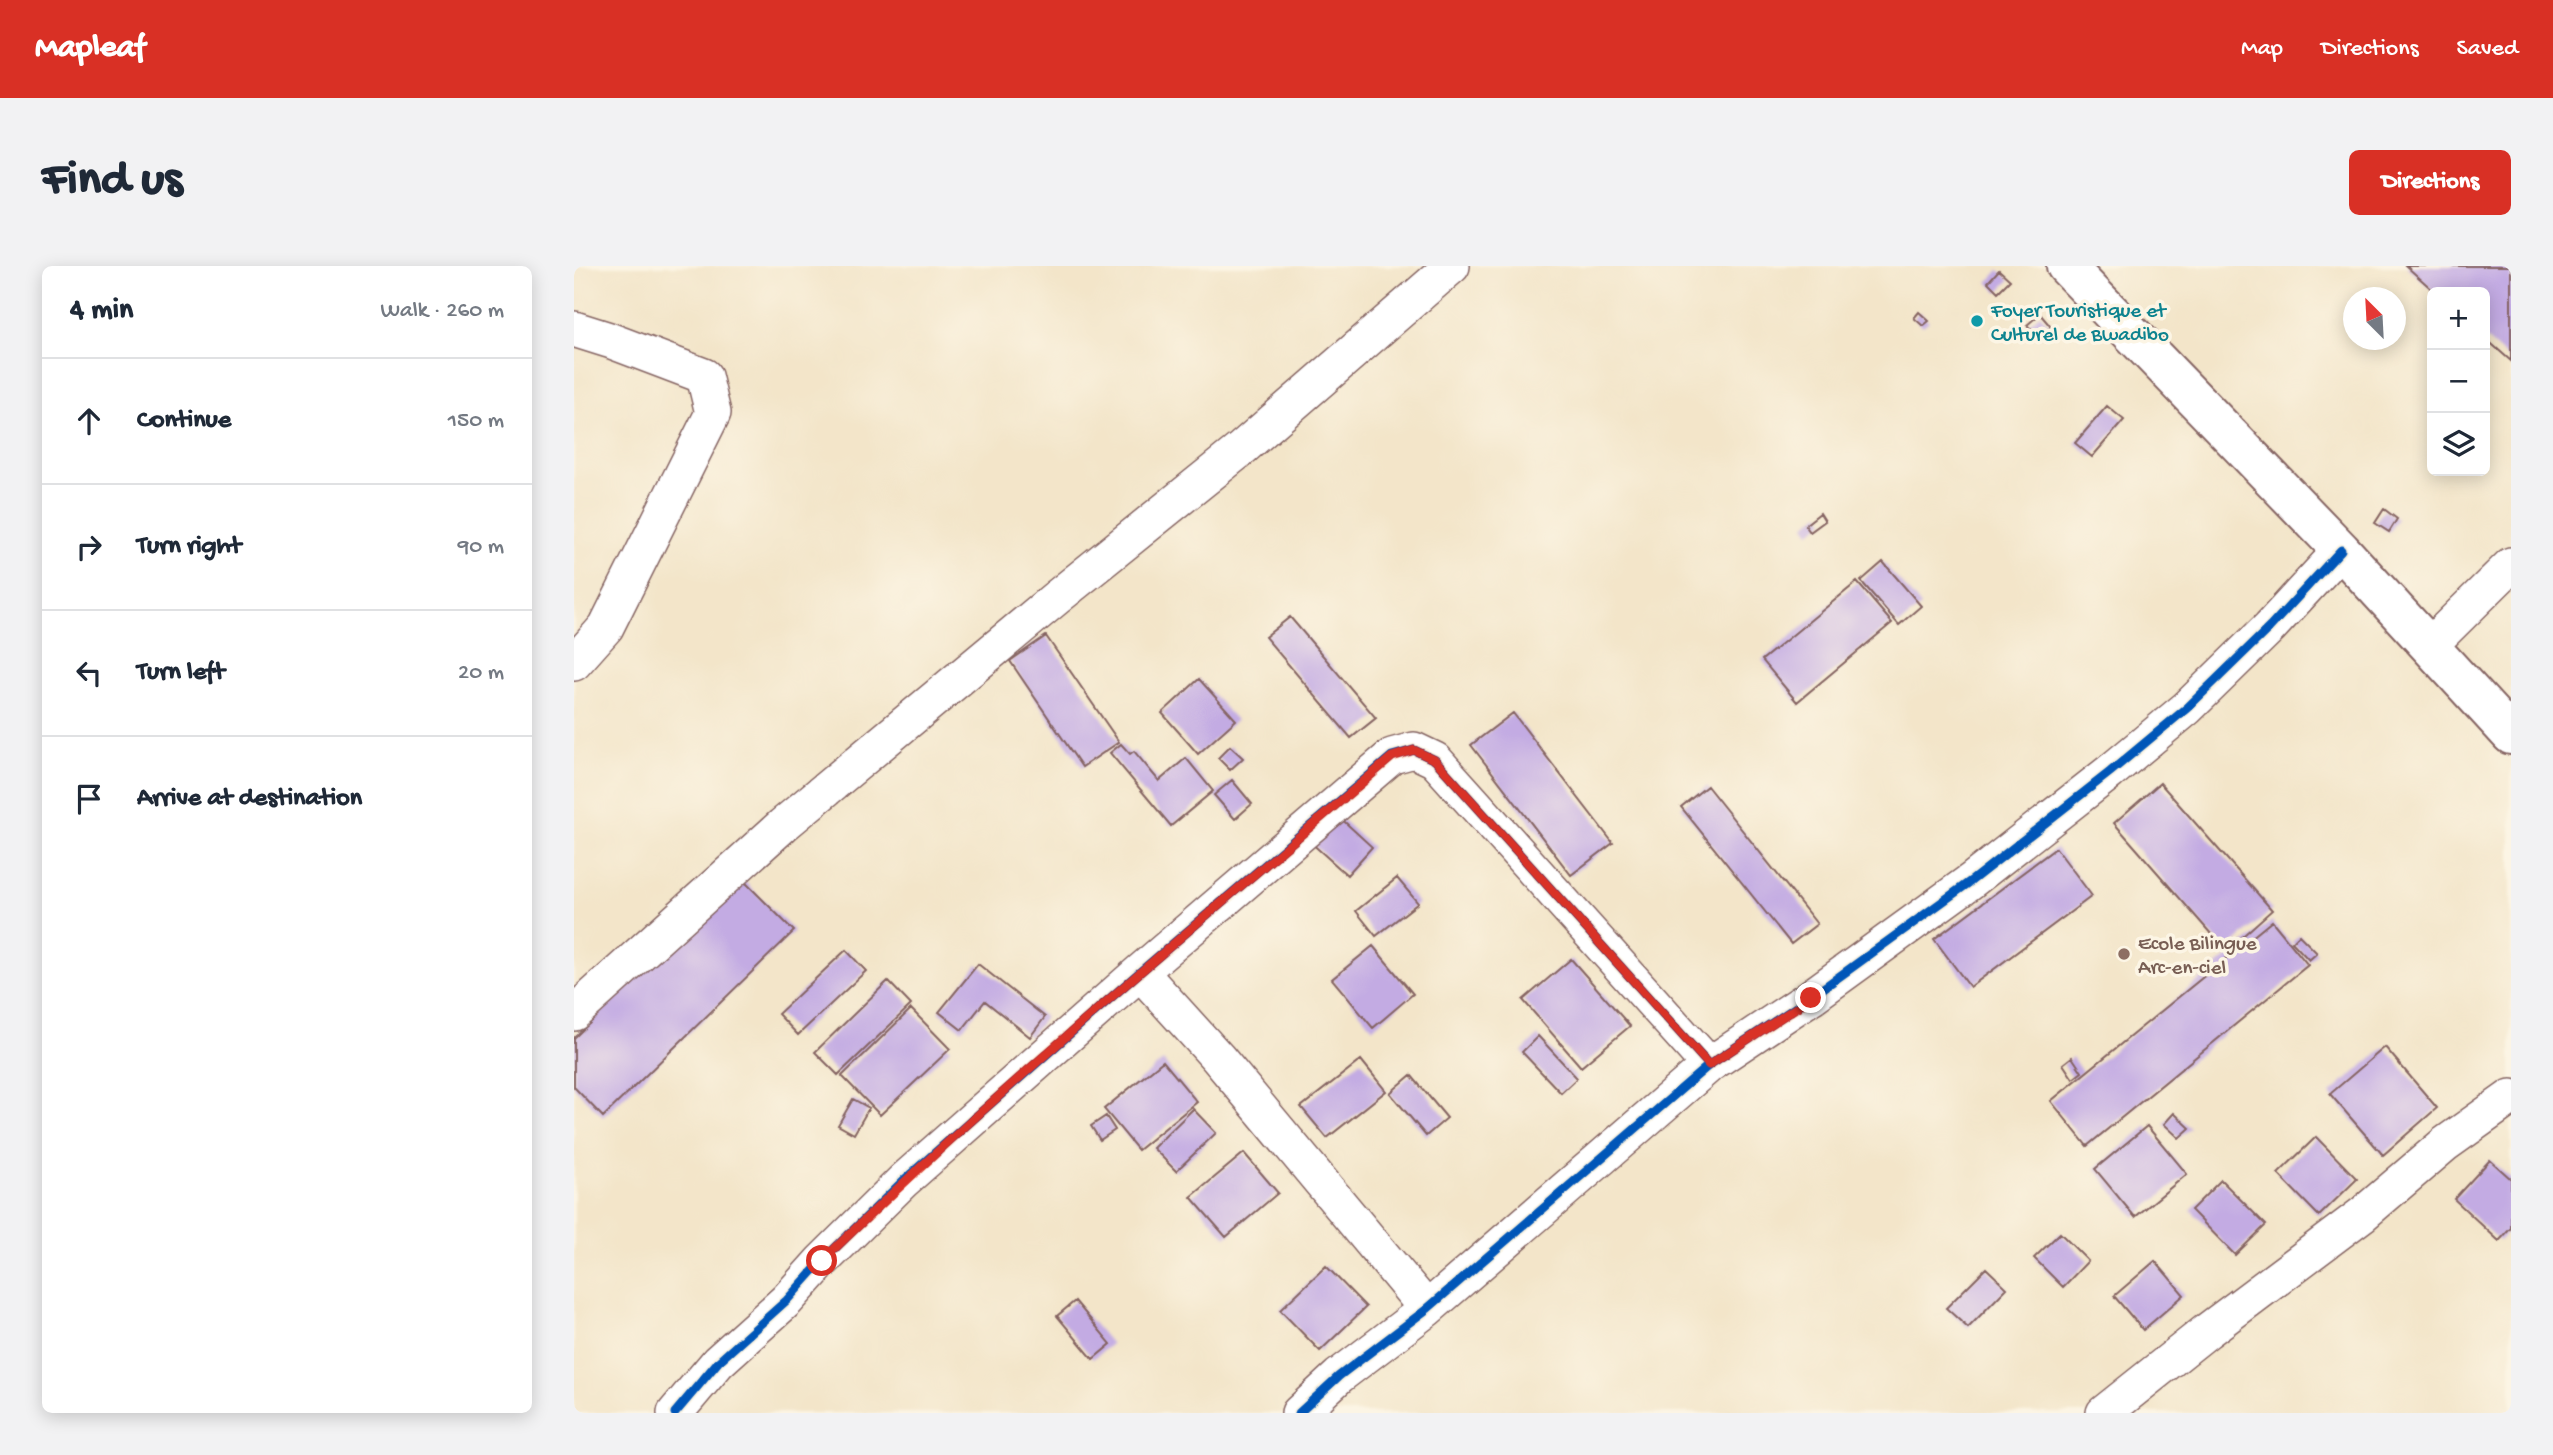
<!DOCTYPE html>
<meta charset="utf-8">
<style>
:root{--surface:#fff;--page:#f2f2f3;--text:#1f2937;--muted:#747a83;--line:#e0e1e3;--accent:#d93025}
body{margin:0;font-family:"Gochi Hand",sans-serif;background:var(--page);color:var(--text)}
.controls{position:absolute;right:21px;top:21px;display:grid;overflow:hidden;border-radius:10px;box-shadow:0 4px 18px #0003}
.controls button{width:63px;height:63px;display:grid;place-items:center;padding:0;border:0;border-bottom:2px solid var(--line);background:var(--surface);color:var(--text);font:35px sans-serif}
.compass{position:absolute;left:1769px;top:21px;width:63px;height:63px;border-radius:50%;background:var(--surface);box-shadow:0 4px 18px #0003;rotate:336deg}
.stop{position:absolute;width:21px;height:21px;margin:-16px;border:5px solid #d93025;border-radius:50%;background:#fff}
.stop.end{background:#d93025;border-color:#fff;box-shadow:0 2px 7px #0008}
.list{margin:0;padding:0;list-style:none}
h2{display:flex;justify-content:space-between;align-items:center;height:91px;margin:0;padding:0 28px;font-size:30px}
h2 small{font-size:23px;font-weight:400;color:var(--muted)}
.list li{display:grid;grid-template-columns:46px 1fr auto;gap:21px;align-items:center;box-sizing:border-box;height:126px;padding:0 28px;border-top:2px solid var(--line)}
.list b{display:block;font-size:26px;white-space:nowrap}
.list em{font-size:23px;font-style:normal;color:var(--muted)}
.icon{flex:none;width:38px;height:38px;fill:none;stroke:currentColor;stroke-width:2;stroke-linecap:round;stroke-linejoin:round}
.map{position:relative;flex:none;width:1937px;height:1147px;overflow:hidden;border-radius:10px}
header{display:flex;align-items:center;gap:42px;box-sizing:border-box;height:98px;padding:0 35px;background:var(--accent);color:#fff}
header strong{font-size:33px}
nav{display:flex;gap:38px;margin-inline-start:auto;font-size:24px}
.intro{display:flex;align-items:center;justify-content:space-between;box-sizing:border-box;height:168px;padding:0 42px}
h1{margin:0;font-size:49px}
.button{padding:18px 32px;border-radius:10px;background:var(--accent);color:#fff;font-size:24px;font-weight:700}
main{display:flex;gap:42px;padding:0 42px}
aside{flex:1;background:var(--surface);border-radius:10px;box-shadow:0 4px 18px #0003}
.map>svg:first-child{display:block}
.building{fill:#c3abe3}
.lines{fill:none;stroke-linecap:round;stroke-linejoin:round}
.minor-casing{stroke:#856462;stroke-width:38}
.major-casing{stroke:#856462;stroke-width:42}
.minor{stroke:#fff;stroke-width:35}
.major{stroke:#fff;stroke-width:38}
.cycleway-casing{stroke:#fcf5e5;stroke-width:13}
.cycleway{stroke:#0057b8;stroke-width:9}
.route{stroke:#d93025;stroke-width:9}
.culture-dot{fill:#0f9aa8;stroke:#fcf5e5;stroke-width:2.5}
.education-dot{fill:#8d6e63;stroke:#fcf5e5;stroke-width:2.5}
.labels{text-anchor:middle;stroke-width:7;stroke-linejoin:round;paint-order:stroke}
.culture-label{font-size:21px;fill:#0d838f;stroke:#fcf5e5;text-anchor:start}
.education-label{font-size:21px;fill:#785e54;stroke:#fcf5e5;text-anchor:start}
</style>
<header>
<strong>Mapleaf</strong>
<nav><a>Map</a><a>Directions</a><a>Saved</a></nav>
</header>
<div class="intro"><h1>Find us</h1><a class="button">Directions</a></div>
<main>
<aside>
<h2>4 min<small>Walk · 260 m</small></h2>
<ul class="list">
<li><svg class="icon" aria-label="ahead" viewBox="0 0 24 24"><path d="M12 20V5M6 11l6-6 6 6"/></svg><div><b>Continue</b></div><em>150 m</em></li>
<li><svg class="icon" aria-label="right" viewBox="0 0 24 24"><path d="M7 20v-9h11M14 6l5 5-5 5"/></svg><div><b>Turn right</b></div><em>90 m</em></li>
<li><svg class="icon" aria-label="left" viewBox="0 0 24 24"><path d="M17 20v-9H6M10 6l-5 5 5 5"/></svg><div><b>Turn left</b></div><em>20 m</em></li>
<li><svg class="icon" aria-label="arrive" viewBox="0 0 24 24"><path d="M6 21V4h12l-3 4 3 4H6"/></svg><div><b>Arrive at destination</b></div></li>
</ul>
</aside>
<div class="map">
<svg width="1937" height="1147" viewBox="0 0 1937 1147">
<rect width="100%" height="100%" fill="#fcf5e5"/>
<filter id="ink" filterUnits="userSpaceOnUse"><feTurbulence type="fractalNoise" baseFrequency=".0143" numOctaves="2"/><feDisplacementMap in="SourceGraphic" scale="14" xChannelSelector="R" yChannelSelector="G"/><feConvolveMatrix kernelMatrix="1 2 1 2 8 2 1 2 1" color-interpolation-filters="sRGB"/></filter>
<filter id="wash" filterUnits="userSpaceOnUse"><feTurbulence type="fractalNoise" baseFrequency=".00686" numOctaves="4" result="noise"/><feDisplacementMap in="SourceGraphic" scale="28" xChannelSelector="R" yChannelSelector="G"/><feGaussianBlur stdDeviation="1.57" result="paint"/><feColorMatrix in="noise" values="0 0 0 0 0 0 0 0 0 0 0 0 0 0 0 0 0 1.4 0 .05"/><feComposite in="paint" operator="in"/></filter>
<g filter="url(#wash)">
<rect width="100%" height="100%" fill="#f3e5c9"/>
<g id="blocks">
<path class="building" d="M 1832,0 L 1937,0 L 1937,95 L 1911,72 L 1911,26 L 1861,26 Z
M 1425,4 L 1436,14 L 1424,26 L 1414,16 Z
M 1345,46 L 1355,55 L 1349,60 L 1340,52 Z
M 1466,48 L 1477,61 L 1465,72 L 1453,59 Z
M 1533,140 L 1550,154 L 1518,191 L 1501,177 Z
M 1810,243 L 1823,253 L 1815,266 L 1801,257 Z
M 1246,247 L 1251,255 L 1236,266 L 1231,259 Z
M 1309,296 L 1347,340 L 1325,359 L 1287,315 Z
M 1283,316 L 1318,357 L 1223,436 L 1188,394 Z
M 716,351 L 802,452 L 777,472 L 691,371 Z
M 472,370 L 545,476 L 508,501 L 436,395 Z
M 625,413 L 662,454 L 624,488 L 588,447 Z
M 939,447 L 1039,577 L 997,609 L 897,479 Z
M 547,478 L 556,488 L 560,485 L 585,515 L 612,492 L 639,525 L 597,560 L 536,487 Z
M 656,480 L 669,492 L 656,504 L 644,492 Z
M 658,514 L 678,538 L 661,553 L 640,529 Z
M 1586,517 L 1698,644 L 1652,685 L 1540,557 Z
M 1133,520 L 1243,658 L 1217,678 L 1107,541 Z
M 761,547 L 798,581 L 773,609 L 735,575 Z
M 1482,582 L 1518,630 L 1396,721 L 1360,673 Z
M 166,611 L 220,665 L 29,851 L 0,821 L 0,772 Z
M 823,612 L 844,637 L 802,670 L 782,645 Z
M 1698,655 L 1734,699 L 1513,880 L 1477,835 Z
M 1725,669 L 1743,687 L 1735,694 L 1718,676 Z
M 799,680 L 839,728 L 799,762 L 758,713 Z
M 272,684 L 292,705 L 224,769 L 204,748 Z
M 997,693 L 1056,760 L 1007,801 L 949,734 Z
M 404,698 L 471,751 L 456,771 L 411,735 L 388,764 L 365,746 Z
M 314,715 L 337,739 L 264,809 L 241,786 Z
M 337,743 L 376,783 L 306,849 L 268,810 Z
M 964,770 L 1003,812 L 987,827 L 948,786 Z
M 1811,781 L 1863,842 L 1809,889 L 1756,828 Z
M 1498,791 L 1508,806 L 1499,813 L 1489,798 Z
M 787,794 L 812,825 L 753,872 L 727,841 Z
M 589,795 L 623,836 L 564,884 L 530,843 Z
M 837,809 L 873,852 L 852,870 L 816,827 Z
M 279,833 L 295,842 L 280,868 L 264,859 Z
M 619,843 L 642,867 L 602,905 L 579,882 Z
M 1600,847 L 1616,862 L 1605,872 L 1590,858 Z
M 532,850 L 541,864 L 526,874 L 517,860 Z
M 1573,860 L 1613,908 L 1561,951 L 1521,903 Z
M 1742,871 L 1783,913 L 1745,950 L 1704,908 Z
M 670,887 L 704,927 L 652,971 L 617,931 Z
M 1916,894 L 1937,913 L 1937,962 L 1925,975 L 1880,933 Z
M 1647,914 L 1692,959 L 1661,989 L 1617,944 Z
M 1486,967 L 1514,995 L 1489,1021 L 1460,992 Z
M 1581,995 L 1610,1029 L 1569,1064 L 1540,1030 Z
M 752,1000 L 792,1041 L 746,1085 L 706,1044 Z
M 1412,1002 L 1433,1022 L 1394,1062 L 1372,1042 Z
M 501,1035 L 537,1078 L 519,1093 L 483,1050 Z"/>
</g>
</g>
<g filter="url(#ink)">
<use href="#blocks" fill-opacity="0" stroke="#856462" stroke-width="2"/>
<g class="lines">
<defs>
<path id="minor" d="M 0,63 L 35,74 L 130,110 L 139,147 L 32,361 L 0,397
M 1855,380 L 1937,299
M 566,706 L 644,792 L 853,1043
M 0,747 L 209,559 L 482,332 L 666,184 L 878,0
M 101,1147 L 144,1096 L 213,1034 L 248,995 L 329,915 L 566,706 L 818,490 L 840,484 L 861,494 L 1135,799
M 725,1147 L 765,1110 L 853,1043 L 1135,799 L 1237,731 L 1397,615 L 1536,506 L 1613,442 L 1696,361 L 1767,284
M 1530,1147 L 1633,1065 L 1789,948 L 1871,878 L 1937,831"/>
<path id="major" d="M 1492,0 L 1767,284 L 1937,469"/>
</defs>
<use href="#minor" class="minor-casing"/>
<use href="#major" class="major-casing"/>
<use href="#minor" class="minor"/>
<use href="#major" class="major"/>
<defs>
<path id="cycleway" d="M 101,1147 L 144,1096 L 213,1034 L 248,995 L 329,915 L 566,706 L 818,490 L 840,484 L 861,494 L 1135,799
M 725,1147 L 765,1110 L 853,1043 L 1135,799 L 1237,731 L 1397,615 L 1536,506 L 1613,442 L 1696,361 L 1767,284"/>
</defs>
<use href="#cycleway" class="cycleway-casing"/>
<use href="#cycleway" class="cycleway"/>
</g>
</g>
<g class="lines" filter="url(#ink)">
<path class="route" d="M 248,995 C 430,817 626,656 818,491 L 840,484 L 861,494 L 1135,799 L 1237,732"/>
</g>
<circle class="culture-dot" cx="1403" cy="55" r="7"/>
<circle class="education-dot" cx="1550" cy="688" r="7"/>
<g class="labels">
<g class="culture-label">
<text x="1417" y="50">Foyer Touristique et<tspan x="1417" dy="24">Culturel de Bwadibo</tspan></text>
</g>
<g class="education-label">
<text x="1564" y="683">Ecole Bilingue<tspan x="1564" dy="24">Arc-en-ciel</tspan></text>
</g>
</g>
</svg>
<div class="controls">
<button>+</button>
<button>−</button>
<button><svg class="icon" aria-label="layers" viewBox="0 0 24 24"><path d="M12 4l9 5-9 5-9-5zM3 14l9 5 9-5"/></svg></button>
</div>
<svg class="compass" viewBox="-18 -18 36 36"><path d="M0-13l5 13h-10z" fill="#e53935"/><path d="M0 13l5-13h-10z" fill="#747a83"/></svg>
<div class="stop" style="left:248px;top:995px"></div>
<div class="stop end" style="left:1237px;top:732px"></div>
</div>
</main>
